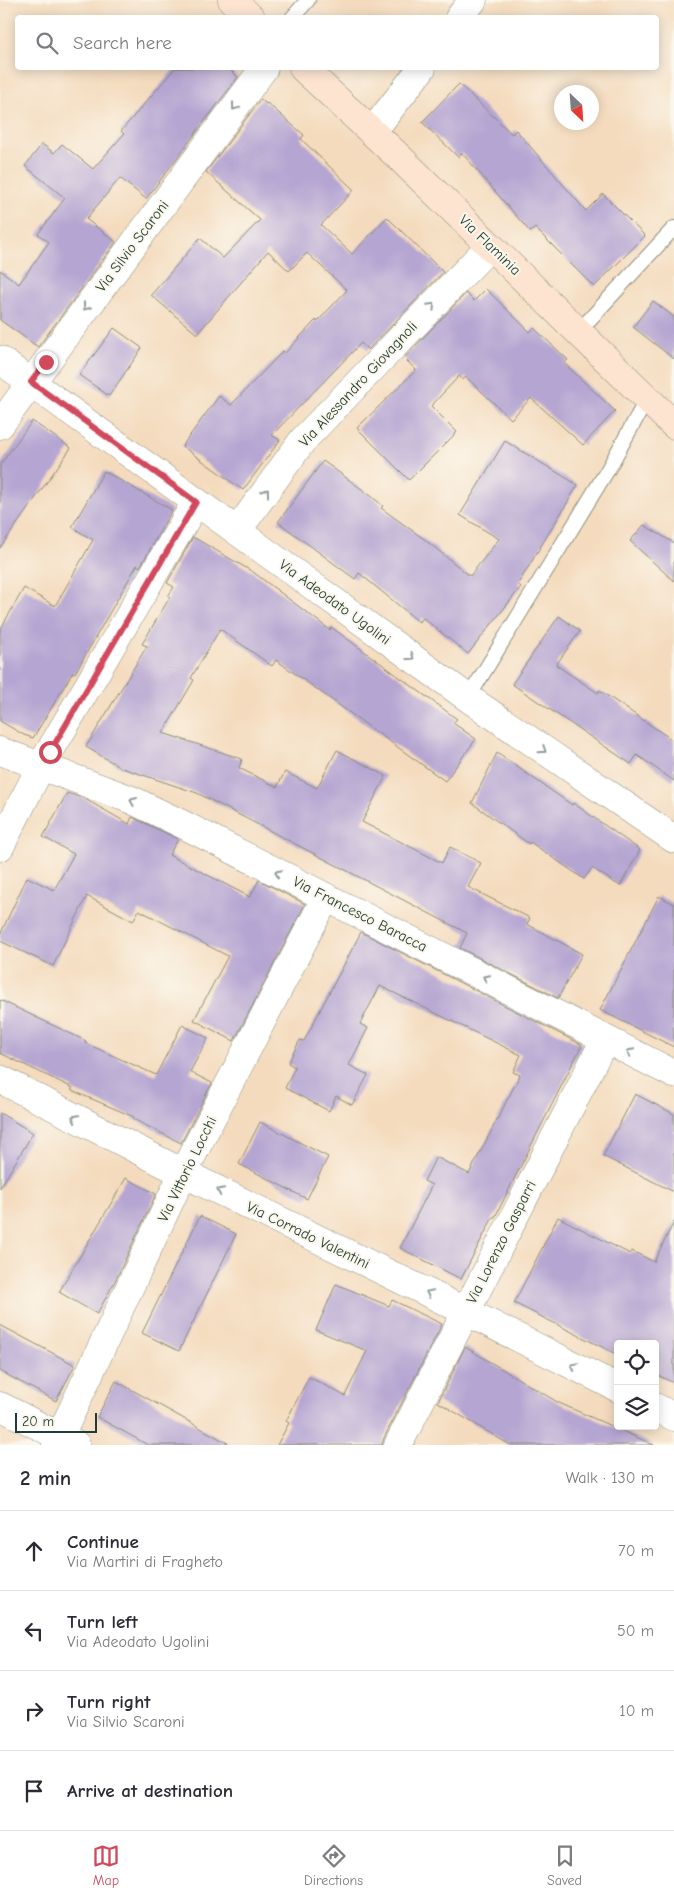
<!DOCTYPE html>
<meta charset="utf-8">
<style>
:root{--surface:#fff;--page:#f7f7f7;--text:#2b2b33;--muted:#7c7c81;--line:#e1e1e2;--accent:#d1495b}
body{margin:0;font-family:"Comic Neue",sans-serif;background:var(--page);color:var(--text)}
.controls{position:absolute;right:15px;bottom:15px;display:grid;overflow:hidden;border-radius:5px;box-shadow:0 2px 12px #0003}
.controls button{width:45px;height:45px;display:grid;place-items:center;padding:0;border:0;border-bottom:1px solid var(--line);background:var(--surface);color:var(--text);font:25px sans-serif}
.compass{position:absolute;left:554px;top:85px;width:45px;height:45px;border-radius:50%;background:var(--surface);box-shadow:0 2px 12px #0003;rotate:155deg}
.scale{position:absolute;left:15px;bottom:12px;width:82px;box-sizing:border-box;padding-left:5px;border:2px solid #1f3d34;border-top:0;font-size:14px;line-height:18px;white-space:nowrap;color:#1f3d34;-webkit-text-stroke:4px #fbf7ec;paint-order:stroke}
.stop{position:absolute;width:15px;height:15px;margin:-11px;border:4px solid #d1495b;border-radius:50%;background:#fff}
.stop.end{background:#d1495b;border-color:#fff;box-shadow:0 1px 5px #0008}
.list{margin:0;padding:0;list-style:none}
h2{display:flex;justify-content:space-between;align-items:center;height:65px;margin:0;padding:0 20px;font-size:21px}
h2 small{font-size:16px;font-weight:400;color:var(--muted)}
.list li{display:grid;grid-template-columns:32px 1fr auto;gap:15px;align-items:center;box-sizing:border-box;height:80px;padding:0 20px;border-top:1px solid var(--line)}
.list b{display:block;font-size:19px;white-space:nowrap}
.list p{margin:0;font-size:16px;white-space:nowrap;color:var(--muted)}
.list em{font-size:16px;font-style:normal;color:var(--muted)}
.icon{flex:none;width:28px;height:28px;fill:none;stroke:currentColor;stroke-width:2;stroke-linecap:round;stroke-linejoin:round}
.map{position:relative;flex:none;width:674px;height:1445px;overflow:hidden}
.search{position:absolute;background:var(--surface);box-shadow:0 2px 12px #0003;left:15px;right:15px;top:15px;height:55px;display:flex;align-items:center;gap:12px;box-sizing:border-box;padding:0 18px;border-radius:5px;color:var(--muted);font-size:19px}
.sheet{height:385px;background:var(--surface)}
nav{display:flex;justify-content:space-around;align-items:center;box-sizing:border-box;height:70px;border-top:1px solid var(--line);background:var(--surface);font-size:14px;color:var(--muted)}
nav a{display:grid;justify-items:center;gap:2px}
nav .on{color:var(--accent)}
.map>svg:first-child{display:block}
.building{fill:#b5a5d2}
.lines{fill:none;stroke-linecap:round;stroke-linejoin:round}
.lane-casing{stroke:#8a8c79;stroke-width:16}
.street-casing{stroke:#8a8c79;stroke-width:29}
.secondary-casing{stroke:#8a8c79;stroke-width:29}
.lane{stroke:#fff;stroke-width:14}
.street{stroke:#fff;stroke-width:28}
.secondary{stroke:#fde4d1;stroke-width:28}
.oneway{stroke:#8f9e9a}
.route{stroke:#d1495b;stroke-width:6}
.labels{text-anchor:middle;stroke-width:4;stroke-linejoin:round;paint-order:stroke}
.street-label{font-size:15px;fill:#1f3d34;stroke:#fbf7ec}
</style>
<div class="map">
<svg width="674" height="1445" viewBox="0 0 674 1445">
<rect width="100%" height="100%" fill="#fbf7ec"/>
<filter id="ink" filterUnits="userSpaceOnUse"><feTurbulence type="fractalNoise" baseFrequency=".02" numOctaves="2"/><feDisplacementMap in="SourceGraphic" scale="10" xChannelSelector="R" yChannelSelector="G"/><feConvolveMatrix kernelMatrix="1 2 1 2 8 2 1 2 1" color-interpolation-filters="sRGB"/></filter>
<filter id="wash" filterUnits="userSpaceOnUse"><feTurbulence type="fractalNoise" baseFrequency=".0096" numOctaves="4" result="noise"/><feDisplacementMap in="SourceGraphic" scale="20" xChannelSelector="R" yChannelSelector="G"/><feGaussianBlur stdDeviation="1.12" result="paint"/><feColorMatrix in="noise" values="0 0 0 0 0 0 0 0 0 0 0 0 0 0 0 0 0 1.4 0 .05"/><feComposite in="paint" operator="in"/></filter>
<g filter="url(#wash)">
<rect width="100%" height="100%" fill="#f4dbbe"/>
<g id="blocks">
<path class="building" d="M 175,68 L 228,68 L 238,77 L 146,199 L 120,178 L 86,219 L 116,242 L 38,347 L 0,320 L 0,270 L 19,284 L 49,242 L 38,234 L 65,198 L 25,166 L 42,144 L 54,153 L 62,144 L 93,169 L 124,134 L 121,131 Z
M 459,84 L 512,134 L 516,130 L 586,211 L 603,194 L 645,236 L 594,287 L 535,228 L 530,232 L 462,153 L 458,157 L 422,122 Z
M 261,99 L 266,104 L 267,103 L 304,135 L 301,139 L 354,190 L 321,225 L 352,254 L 387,217 L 443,272 L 368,350 L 361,343 L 272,435 L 280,440 L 243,490 L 182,446 L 219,396 L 231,405 L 283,351 L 285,353 L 316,320 L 317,322 L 347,290 L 307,253 L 289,271 L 268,251 L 197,334 L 151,295 L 200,238 L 223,258 L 260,220 L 206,172 Z
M 486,289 L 530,332 L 534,328 L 568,360 L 564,363 L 615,411 L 583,445 L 531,398 L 511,419 L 466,377 L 463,380 L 459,376 L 431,406 L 457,432 L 409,480 L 357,428 L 416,370 L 404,358 L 466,293 L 474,301 Z
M 653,301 L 674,317 L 674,359 L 633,327 Z
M 114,328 L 142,348 L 109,396 L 79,375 Z
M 32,421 L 71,448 L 0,548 L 0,465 Z
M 505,441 L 578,485 L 518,584 L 521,587 L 468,654 L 423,618 L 419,622 L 359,573 L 355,579 L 278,522 L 323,461 L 370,495 L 383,506 L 381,508 L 424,539 L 470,576 L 499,539 L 460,515 Z
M 104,471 L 172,510 L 140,567 L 137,565 L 75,673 L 73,672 L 33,738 L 24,735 L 0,721 L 0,630 L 24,588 L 55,606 L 93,540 L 72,527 Z
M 644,525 L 674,543 L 674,581 L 630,541 Z
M 193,537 L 253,572 L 330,630 L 331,627 L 457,719 L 453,723 L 476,739 L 445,781 L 276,660 L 272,666 L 220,629 L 191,678 L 194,680 L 163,733 L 242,759 L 239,768 L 277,787 L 285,772 L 317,788 L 337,750 L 386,776 L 362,822 L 442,863 L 450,847 L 481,863 L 468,887 L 530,918 L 527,924 L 582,954 L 558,998 L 460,948 L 467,933 L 197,793 L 122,768 L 86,747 L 147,646 L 142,644 L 170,597 L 168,596 L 174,587 L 167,583 Z
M 559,616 L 580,631 L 556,665 L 598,693 L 599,690 L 674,741 L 674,781 L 637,755 L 631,764 L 512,684 Z
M 497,753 L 572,805 L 573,803 L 640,850 L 620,886 L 592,868 L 584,879 L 530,842 L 529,844 L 472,803 Z
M 67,793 L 85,799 L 129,824 L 132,817 L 178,839 L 169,855 L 250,897 L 259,880 L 305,904 L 234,1041 L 194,1020 L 228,956 L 139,910 L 133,921 L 87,896 L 53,966 L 0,941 L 0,935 L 27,877 L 54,890 L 74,854 L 43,837 Z
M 659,896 L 674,904 L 674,1047 L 600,1010 Z
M 361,932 L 582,1045 L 495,1217 L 493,1217 L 461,1279 L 400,1248 L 432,1185 L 424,1181 L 436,1157 L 469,1174 L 520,1075 L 513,1072 L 521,1055 L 380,986 L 360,1024 L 368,1028 L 349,1065 L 368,1075 L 352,1105 L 336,1096 L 329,1111 L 285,1088 L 295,1067 L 288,1063 L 300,1040 L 304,1041 Z
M 0,1000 L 86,1041 L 85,1043 L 156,1075 L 182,1025 L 208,1038 L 190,1072 L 212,1083 L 181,1143 L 133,1119 L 134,1117 L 71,1090 L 73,1088 L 0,1053 Z
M 635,1094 L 674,1114 L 674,1192 L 603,1156 Z
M 0,1113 L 33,1133 L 0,1188 Z
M 260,1122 L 328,1157 L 307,1199 L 239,1164 Z
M 126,1178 L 156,1194 L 115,1281 L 97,1314 L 59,1292 Z
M 200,1216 L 236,1234 L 179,1351 L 142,1333 Z
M 558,1217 L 630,1254 L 632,1251 L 654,1262 L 674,1222 L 674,1383 L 655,1374 L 655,1344 L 618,1344 L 618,1355 L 514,1303 Z
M 336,1284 L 389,1306 L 392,1300 L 442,1324 L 384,1438 L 382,1445 L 277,1445 L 289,1423 L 286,1421 L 309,1377 L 345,1396 L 367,1351 L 316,1330 Z
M 0,1325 L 75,1365 L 56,1401 L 0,1371 Z
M 465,1347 L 559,1403 L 654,1445 L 510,1445 L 438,1402 Z
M 116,1381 L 231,1445 L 148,1445 L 97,1417 Z"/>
</g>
</g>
<g filter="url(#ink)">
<use href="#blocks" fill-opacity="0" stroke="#8a8c79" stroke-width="1"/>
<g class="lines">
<defs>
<path id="lane" d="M 292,18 L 308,0
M 578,332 L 674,228
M 468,698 L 607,471 L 647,399"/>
<path id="street" d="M 459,18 L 473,0
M 372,132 L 422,68
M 0,360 L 468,698 L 674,839
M 0,425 L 264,68
M 237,531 L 303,440 L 490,246
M 0,751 L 132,800 L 184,825 L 674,1074
M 0,847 L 41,766 L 196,502
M 0,1079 L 183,1173 L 465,1311 L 618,1388
M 0,1406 L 76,1445
M 655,1407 L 674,1417
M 56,1445 L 183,1173 L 326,897
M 398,1445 L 605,1039"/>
<path id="secondary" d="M 232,0 L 251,18
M 303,68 L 401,159 L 674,425"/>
</defs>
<use href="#lane" class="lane-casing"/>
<use href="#street" class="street-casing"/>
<use href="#secondary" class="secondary-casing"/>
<use href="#lane" class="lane"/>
<use href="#street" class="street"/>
<use href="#secondary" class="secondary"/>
</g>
<defs><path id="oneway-chevron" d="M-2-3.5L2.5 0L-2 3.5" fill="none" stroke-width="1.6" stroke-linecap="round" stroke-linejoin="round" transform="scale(1.25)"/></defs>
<g class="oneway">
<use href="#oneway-chevron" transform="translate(235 107) rotate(127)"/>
<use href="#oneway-chevron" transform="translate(432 306) rotate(-46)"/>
<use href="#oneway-chevron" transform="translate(86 307) rotate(127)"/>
<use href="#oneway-chevron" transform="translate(266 492) rotate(-54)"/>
<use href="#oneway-chevron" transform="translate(411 657) rotate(36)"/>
<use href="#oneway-chevron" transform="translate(543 750) rotate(34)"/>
<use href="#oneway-chevron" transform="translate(133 801) rotate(-157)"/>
<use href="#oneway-chevron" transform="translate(278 873) rotate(-153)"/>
<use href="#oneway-chevron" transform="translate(486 978) rotate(-153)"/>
<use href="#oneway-chevron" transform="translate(630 1052) rotate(-153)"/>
<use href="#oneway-chevron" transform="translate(75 1118) rotate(-153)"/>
<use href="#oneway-chevron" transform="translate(220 1191) rotate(-154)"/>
<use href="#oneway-chevron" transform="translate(429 1293) rotate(-154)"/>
<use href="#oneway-chevron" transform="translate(574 1366) rotate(-153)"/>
</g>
</g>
<g class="lines" filter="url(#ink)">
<path class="route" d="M 46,362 L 31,382 L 196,502 L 50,752"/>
</g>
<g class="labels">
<g class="street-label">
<text transform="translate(490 245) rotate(44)" y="5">Via Flaminia</text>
<text transform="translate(132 246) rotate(-53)" y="5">Via Silvio Scaroni</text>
<text transform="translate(358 384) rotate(-47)" y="5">Via Alessandro Giovagnoli</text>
<text transform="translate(335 602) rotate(36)" y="5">Via Adeodato Ugolini</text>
<text transform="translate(360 914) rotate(27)" y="5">Via Francesco Baracca</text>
<text transform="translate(187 1169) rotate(-64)" y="5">Via Vittorio Locchi</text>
<text transform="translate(308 1235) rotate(26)" y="5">Via Corrado Valentini</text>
<text transform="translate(501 1242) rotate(-63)" y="5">Via Lorenzo Gasparri</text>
</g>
</g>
</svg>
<div class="controls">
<button><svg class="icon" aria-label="locate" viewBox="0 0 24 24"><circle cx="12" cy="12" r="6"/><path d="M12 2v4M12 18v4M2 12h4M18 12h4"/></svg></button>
<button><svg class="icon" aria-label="layers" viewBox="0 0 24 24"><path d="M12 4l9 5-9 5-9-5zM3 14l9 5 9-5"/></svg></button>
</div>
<svg class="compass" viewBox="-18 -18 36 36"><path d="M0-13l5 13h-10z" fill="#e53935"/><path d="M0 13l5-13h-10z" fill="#7c7c81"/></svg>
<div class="scale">20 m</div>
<div class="stop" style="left:50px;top:752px"></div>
<div class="stop end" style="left:46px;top:362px"></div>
<div class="search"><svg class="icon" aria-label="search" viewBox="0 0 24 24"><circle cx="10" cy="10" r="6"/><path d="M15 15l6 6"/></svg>Search here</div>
</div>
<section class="sheet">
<h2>2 min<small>Walk · 130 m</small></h2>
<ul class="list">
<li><svg class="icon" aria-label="ahead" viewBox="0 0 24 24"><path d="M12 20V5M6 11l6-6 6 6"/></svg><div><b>Continue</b><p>Via Martiri di Fragheto</p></div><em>70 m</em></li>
<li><svg class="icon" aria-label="left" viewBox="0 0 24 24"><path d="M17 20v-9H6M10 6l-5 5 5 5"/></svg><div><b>Turn left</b><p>Via Adeodato Ugolini</p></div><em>50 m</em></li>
<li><svg class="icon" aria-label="right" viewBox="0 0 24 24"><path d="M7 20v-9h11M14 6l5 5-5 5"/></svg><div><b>Turn right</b><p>Via Silvio Scaroni</p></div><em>10 m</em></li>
<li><svg class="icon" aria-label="arrive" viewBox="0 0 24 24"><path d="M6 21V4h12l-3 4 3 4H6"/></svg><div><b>Arrive at destination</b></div></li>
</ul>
</section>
<nav>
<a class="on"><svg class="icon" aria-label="map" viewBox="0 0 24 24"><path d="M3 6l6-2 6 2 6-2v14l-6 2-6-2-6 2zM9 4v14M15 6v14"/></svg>Map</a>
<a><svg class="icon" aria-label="directions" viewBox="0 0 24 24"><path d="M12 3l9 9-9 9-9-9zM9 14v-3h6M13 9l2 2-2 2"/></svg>Directions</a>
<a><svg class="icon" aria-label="saved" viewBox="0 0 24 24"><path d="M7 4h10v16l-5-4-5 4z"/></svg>Saved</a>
</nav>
